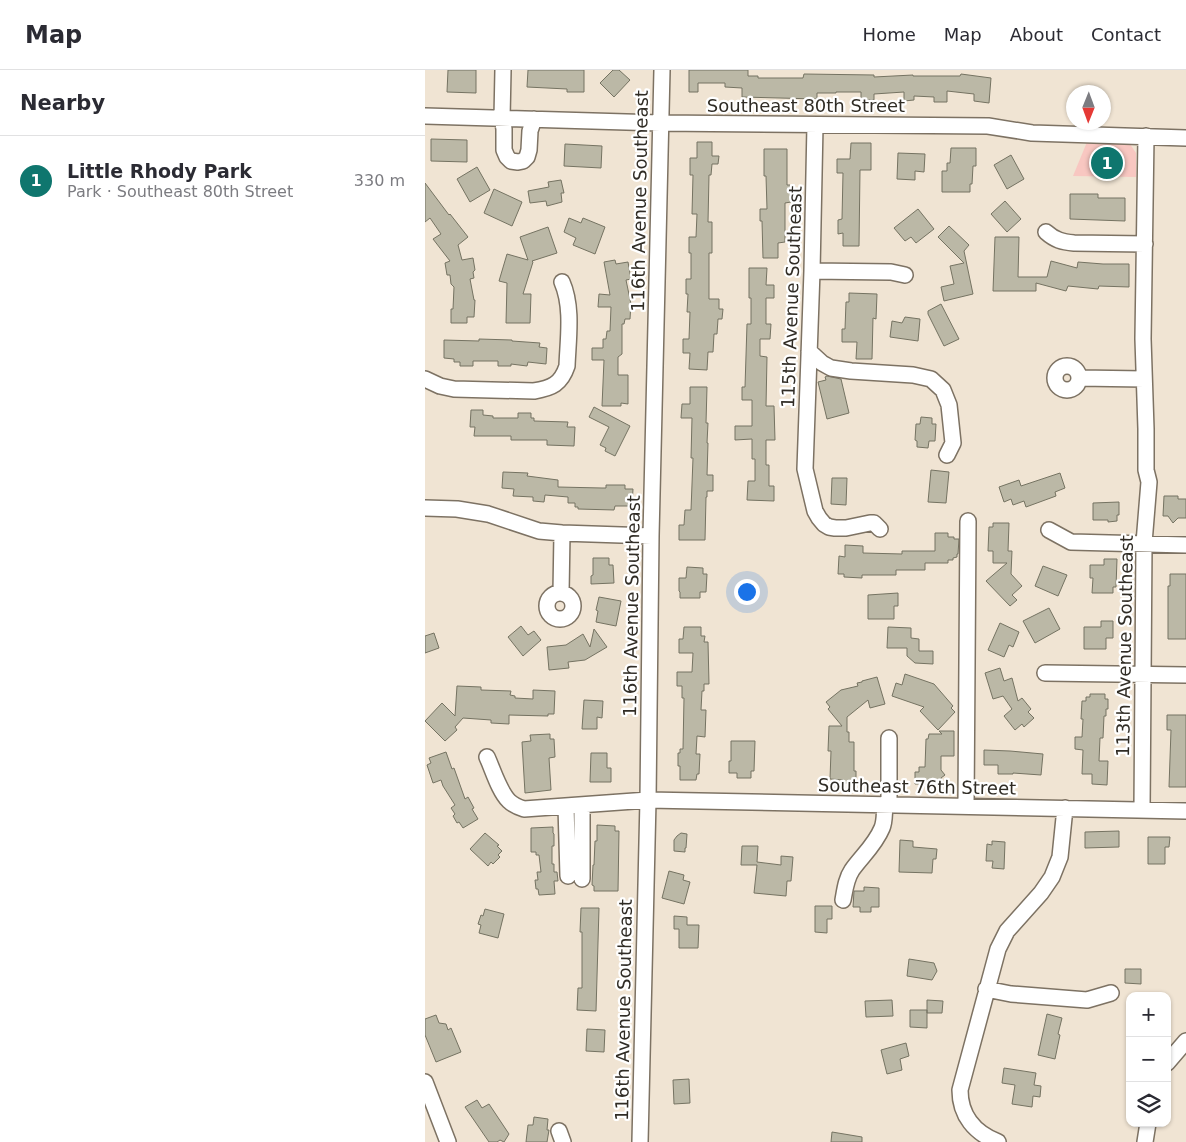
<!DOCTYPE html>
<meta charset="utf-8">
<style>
:root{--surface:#fff;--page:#f2f2f3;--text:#2b2b33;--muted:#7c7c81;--line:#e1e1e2;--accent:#0f766e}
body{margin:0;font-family:"DejaVu Sans",sans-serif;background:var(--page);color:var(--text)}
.controls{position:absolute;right:15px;bottom:15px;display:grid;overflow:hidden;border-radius:10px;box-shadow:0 1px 4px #0004}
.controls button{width:45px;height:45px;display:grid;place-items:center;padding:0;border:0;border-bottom:1px solid var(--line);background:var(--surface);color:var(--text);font:25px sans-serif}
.compass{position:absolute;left:641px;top:15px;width:45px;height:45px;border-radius:50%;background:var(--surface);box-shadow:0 1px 4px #0004;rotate:181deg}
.you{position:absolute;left:321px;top:521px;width:18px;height:18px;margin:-12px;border:4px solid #fff;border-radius:50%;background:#1a73e8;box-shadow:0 0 0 8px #1a73e833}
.badge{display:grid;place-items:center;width:32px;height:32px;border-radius:50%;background:var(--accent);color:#fff;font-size:16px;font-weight:700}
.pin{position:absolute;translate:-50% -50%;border:2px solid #fff;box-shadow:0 1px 5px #0006}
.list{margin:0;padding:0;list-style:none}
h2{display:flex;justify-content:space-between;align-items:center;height:65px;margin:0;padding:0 20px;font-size:21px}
h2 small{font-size:16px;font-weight:400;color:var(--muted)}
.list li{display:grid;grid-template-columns:32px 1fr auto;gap:15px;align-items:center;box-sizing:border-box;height:90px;padding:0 20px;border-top:1px solid var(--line)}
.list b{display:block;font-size:19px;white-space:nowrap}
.list p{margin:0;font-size:16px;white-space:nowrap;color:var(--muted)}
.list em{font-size:16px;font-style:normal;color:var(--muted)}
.icon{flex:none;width:28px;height:28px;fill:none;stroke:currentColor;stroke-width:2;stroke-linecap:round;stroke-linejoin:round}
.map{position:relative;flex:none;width:761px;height:1072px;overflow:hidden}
header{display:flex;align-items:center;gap:30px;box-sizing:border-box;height:70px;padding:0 25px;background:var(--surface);border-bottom:1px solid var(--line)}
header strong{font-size:24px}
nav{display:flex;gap:28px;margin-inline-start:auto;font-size:18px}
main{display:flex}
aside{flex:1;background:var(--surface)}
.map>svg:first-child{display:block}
.green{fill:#f8c7c1}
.building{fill:#bbb8a6;stroke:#757362}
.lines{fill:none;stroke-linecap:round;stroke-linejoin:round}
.minor-casing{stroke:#7d7263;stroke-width:18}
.minor{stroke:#fff;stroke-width:15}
.labels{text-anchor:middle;stroke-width:4.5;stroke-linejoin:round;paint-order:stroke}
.street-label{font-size:18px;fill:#302c25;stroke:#fff}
</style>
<header>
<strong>Map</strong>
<nav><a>Home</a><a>Map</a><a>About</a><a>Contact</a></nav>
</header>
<main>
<aside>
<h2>Nearby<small></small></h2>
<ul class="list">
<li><span class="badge">1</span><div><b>Little Rhody Park</b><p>Park · Southeast 80th Street</p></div><em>330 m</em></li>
</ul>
</aside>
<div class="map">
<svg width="761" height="1072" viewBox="0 0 761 1072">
<rect width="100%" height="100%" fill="#f0e4d3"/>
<path class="green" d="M 662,72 L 705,74 L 711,83 L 711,107 L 648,106 Z"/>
<path class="building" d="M 23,0 L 51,0 L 51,23 L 22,22 Z
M 103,0 L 159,0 L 159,22 L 142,22 L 142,19 L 102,17 Z
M 188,0 L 194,0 L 205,10 L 189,27 L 175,13 Z
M 264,0 L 323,0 L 323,6 L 333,6 L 333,8 L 378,8 L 379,4 L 449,5 L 449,7 L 488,5 L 488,6 L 535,6 L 536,4 L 566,8 L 564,33 L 549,31 L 549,24 L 522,21 L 522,32 L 509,32 L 509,27 L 489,26 L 489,30 L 479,31 L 479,22 L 449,24 L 449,30 L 436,30 L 436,22 L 411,22 L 411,23 L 392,23 L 392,29 L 317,27 L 317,18 L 300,17 L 300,13 L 273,13 L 273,22 L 264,22 Z
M 6,69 L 42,70 L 42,92 L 6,91 Z
M 272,72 L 287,72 L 287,86 L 294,86 L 293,94 L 287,94 L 286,105 L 284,105 L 283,152 L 287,152 L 287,183 L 284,183 L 284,229 L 294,229 L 294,239 L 298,239 L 297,249 L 293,249 L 292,264 L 289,264 L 288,282 L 283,282 L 282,300 L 264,299 L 265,283 L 258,283 L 258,269 L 264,269 L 265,242 L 262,242 L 263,224 L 261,224 L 261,209 L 266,209 L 266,183 L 264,183 L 264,167 L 271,167 L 272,144 L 267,144 L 268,105 L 265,105 L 265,88 L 272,88 Z
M 426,73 L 446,73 L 446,100 L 435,100 L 434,176 L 418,176 L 418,163 L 413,164 L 413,150 L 417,149 L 418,103 L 412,103 L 412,89 L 425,89 Z
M 140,74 L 177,76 L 176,98 L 139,96 Z
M 526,78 L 551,78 L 551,96 L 548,96 L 547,114 L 545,114 L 545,122 L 517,122 L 517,101 L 522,101 L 522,93 L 525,93 Z
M 339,79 L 362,79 L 362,115 L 365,115 L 366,132 L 360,133 L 360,172 L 353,173 L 353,188 L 338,188 L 337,151 L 335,151 L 335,139 L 342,139 L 341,106 L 339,106 Z
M 473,83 L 500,84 L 499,102 L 490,101 L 490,110 L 472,109 Z
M 586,85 L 599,109 L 582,119 L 569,95 Z
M 52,97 L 65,120 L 45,132 L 32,109 Z
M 136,110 L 139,123 L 136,123 L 137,132 L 122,136 L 121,131 L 105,133 L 103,121 L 124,117 L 123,112 Z
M 0,113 L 24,145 L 25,144 L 43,167 L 33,175 L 37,190 L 48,188 L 50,200 L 48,202 L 49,208 L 45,209 L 49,230 L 50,230 L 49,247 L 42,247 L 42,253 L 26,253 L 26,239 L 28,239 L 29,217 L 26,214 L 25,205 L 22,205 L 20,193 L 25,191 L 8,169 L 16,164 L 5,148 L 0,152 Z
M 69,119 L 97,132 L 87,156 L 59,143 Z
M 645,124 L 673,124 L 673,128 L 700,128 L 700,151 L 645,149 Z
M 580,131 L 596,149 L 582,162 L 566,144 Z
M 493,139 L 509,159 L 491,173 L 486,167 L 480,171 L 469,158 Z
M 144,148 L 156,153 L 158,148 L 180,157 L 170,184 L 148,175 L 151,168 L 139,162 Z
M 524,156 L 544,175 L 539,181 L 548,224 L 519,231 L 516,217 L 529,214 L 525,196 L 539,193 L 513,167 Z
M 123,157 L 132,183 L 107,191 L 108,192 L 98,224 L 106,224 L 105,253 L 81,253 L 82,213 L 74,211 L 82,184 L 103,190 L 95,167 Z
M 570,167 L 594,167 L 593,207 L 622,207 L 626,191 L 652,198 L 653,192 L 678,194 L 704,194 L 704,217 L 674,216 L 673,219 L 643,216 L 641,221 L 611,213 L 611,221 L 568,221 Z
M 190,190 L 191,194 L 203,192 L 206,209 L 201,210 L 206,234 L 205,249 L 200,249 L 199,254 L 197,254 L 197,284 L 193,287 L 193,305 L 203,305 L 203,334 L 196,333 L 196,336 L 177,336 L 179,290 L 167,290 L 167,278 L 178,278 L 178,269 L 181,269 L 182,261 L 185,261 L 186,237 L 173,237 L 174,224 L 185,225 L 179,192 Z
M 324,198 L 342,198 L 341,215 L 349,215 L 349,228 L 341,228 L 341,254 L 346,254 L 345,269 L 335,269 L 335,286 L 342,287 L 341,336 L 349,336 L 350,370 L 341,370 L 341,395 L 344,395 L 344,416 L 349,416 L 349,431 L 322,430 L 323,411 L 330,411 L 330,389 L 327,389 L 327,369 L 310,370 L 310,356 L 327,356 L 327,330 L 317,330 L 317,317 L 320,317 L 322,254 L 326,254 L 326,228 L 324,228 Z
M 424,223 L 452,224 L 451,249 L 448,248 L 447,289 L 431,289 L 432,272 L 417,272 L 417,259 L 420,259 L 421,232 L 424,232 Z
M 516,234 L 534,269 L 519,276 L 503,244 L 503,241 Z
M 480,247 L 495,249 L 493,271 L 465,267 L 467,251 L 477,253 Z
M 54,269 L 87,270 L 87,271 L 115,273 L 114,277 L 122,278 L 121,294 L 103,292 L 102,296 L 86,294 L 86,296 L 73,296 L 73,291 L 48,291 L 48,296 L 35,296 L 35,292 L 29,292 L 29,289 L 19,288 L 19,270 L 54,271 Z
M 402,306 L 416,309 L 424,343 L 402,349 L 393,312 L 401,310 L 400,307 Z
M 265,317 L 282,317 L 281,353 L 283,353 L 282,373 L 283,373 L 282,405 L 288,405 L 288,421 L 282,421 L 282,427 L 281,427 L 280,470 L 254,470 L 254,455 L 259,455 L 260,440 L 266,440 L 268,388 L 266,388 L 267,348 L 256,348 L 257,334 L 265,334 Z
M 169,337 L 205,356 L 190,386 L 180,381 L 181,378 L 175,375 L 184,357 L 164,347 Z
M 46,340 L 58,340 L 58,345 L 68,346 L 68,348 L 93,348 L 93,343 L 106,343 L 106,348 L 109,348 L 109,351 L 143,352 L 142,357 L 150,357 L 149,376 L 122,375 L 122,370 L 86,370 L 86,366 L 49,366 L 50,357 L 45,357 Z
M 496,347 L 507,348 L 507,354 L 511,354 L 510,371 L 504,371 L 503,378 L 492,377 L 492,371 L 490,370 L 491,354 L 495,354 Z
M 506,400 L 524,402 L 521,433 L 503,432 Z
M 78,402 L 103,403 L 102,406 L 133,410 L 133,417 L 177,418 L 181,418 L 181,415 L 200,415 L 200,419 L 208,419 L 207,436 L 190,436 L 189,440 L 153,439 L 153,437 L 150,437 L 150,433 L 143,433 L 143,427 L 120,425 L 119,432 L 108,431 L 108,427 L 88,426 L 89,419 L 77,418 Z
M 635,403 L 640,418 L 630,422 L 631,426 L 601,437 L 599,431 L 588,435 L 586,429 L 579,432 L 574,417 L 594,410 L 596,416 Z
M 407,408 L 422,408 L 421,435 L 406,434 Z
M 739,426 L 753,426 L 753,429 L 761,429 L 761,448 L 753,448 L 748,453 L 743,446 L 738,446 Z
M 694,432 L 694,445 L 692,445 L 692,451 L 683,452 L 683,450 L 668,450 L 668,433 Z
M 568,453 L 584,453 L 583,481 L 587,481 L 586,504 L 597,516 L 587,525 L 592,530 L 585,536 L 561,511 L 582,493 L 568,493 L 568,481 L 563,481 L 564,457 L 568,457 Z
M 510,463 L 523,463 L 523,467 L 529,467 L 529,469 L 534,469 L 533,484 L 532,484 L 532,487 L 528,488 L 528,490 L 523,490 L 523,493 L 500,493 L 500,500 L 471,500 L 471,505 L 437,505 L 437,508 L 419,507 L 419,504 L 413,504 L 414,486 L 420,487 L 420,475 L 438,476 L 438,483 L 477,484 L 477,481 L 510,481 Z
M 168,488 L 184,488 L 184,495 L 188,495 L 189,513 L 166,514 L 166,506 L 168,505 Z
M 679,489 L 692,489 L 691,517 L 688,517 L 688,523 L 667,523 L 668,508 L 665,508 L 665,495 L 679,495 Z
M 618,496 L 642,505 L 633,526 L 610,516 Z
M 262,497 L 278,498 L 278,504 L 282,504 L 281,522 L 275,522 L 275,528 L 255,528 L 255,522 L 254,521 L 254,508 L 261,508 Z
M 745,504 L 761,504 L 761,569 L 743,569 L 743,516 L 745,516 Z
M 473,523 L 473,536 L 469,536 L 469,549 L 443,549 L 443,525 Z
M 174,527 L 196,531 L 191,556 L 171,552 L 173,541 L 171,540 Z
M 624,538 L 635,559 L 610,573 L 598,551 Z
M 676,551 L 688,551 L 688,568 L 681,568 L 681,579 L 659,579 L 659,557 L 676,557 Z
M 575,553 L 594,562 L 588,577 L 584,575 L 579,587 L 563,580 Z
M 96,556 L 103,565 L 109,561 L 116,570 L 98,586 L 83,567 Z
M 259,557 L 276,557 L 276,566 L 280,566 L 279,572 L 283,572 L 284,614 L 279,614 L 279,621 L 277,621 L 276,640 L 281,640 L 280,667 L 272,666 L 271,684 L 275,684 L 274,704 L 272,704 L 271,710 L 255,710 L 255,696 L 253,696 L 253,683 L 255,683 L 255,679 L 258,679 L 259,628 L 257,628 L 257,616 L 252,616 L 252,602 L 267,602 L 268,583 L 254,583 L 254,569 L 258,569 Z
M 463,557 L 486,558 L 486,568 L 494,569 L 494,581 L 508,581 L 508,594 L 490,593 L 482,586 L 482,578 L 462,578 Z
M 169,559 L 182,577 L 160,590 L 143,592 L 144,598 L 124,600 L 122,577 L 141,575 L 158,564 L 165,577 Z
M 9,563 L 14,578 L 0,583 L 0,566 Z
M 575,598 L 579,611 L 587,608 L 593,631 L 597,628 L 606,639 L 603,642 L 609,648 L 599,657 L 597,654 L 590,660 L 579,646 L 587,639 L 578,626 L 568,629 L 560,603 Z
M 480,604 L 509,614 L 528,636 L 526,638 L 530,642 L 513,660 L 495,641 L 499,637 L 467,626 L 471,613 L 477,615 Z
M 452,607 L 460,634 L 445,638 L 443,630 L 422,647 L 422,662 L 424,662 L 424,672 L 429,672 L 429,701 L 431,701 L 431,713 L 418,713 L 418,710 L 405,709 L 406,681 L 403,681 L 404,656 L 417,656 L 403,639 L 405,637 L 401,632 L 416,620 L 433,616 L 432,613 L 437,612 L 437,611 Z
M 32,616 L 56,617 L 56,620 L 86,621 L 85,625 L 90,626 L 90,628 L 108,629 L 108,620 L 130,621 L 129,644 L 123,644 L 123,646 L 84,645 L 84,654 L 66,653 L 66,650 L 38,648 L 30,657 L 32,660 L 20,671 L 0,651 L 17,633 L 30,646 Z
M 665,624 L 680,624 L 680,629 L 683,629 L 683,639 L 681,639 L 681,646 L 679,646 L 678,668 L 675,668 L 674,691 L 683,691 L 682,715 L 667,714 L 667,704 L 657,704 L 658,680 L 650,679 L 650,667 L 657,667 L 658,649 L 656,649 L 657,631 L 661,631 L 661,627 L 665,627 Z
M 159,630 L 178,631 L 177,648 L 172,647 L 172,659 L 157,659 Z
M 742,645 L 761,645 L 761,717 L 744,717 L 746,660 L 742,660 Z
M 514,661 L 529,661 L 529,686 L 516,686 L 516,700 L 520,705 L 516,708 L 516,714 L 490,714 L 490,702 L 494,702 L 494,697 L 500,697 L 501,669 L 503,669 L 504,664 L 517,664 Z
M 125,664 L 125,669 L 129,669 L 130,687 L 124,688 L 126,720 L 100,723 L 97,672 L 106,671 L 105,665 Z
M 306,671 L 330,671 L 329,701 L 326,701 L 326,708 L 312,708 L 312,703 L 304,703 L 304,691 L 306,691 Z
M 559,680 L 585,681 L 618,684 L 616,705 L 588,703 L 588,704 L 573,704 L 573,695 L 559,695 Z
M 21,682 L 27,699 L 29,698 L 40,729 L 43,727 L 49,738 L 47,739 L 53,749 L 38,758 L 34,752 L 32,753 L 28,746 L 30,744 L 26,738 L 30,735 L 18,716 L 16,710 L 8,713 L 2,695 L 6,693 L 4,688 Z
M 166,683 L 182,683 L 182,698 L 186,698 L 186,712 L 165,712 Z
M 172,755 L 190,756 L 190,761 L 194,761 L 193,821 L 169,821 L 169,816 L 167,815 L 168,795 L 169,795 L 170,771 L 172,771 Z
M 128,757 L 128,763 L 129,764 L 129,776 L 127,776 L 127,794 L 129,794 L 129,802 L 132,802 L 133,811 L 129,811 L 130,824 L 114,825 L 113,819 L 111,819 L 110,810 L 113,810 L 112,802 L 116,802 L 114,785 L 111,785 L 111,782 L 106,782 L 106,758 Z
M 694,761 L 694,777 L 660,778 L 660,762 Z
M 60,763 L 74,775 L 72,776 L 77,781 L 73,785 L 75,787 L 68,794 L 66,792 L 63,796 L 45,779 Z
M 256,763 L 262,764 L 261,778 L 260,778 L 260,782 L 249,781 L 249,770 L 252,766 Z
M 723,767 L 745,767 L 744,777 L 740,777 L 740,794 L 723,794 Z
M 475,770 L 488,771 L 488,777 L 512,779 L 511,789 L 508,789 L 507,803 L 474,802 Z
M 567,771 L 580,772 L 579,799 L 567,798 L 568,791 L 561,791 L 562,774 L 567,775 Z
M 317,776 L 333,776 L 332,792 L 356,795 L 356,786 L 368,787 L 366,811 L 362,811 L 361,826 L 329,823 L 332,795 L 316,795 Z
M 244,801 L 259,805 L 258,810 L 265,812 L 259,834 L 237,828 Z
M 439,817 L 454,818 L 454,837 L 446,837 L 446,842 L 435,842 L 435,837 L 428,837 L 429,821 L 439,821 Z
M 390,836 L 407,836 L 407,849 L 402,849 L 402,863 L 390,862 Z
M 156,838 L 174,838 L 171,941 L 152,940 L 153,918 L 157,918 L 157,862 L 155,862 Z
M 60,839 L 79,844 L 73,868 L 54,863 L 56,855 L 53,854 L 56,845 L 58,846 Z
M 249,846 L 262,847 L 262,855 L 274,855 L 273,878 L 254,878 L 254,859 L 249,859 Z
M 484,889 L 509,893 L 512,901 L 507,910 L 482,906 Z
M 700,899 L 716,899 L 716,914 L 700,913 Z
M 467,930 L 468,946 L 441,947 L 440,931 Z
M 502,930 L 518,931 L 517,943 L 502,943 Z
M 485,940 L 502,940 L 502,958 L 485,957 Z
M 622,944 L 637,948 L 633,964 L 635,965 L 630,989 L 613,985 Z
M 11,945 L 14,953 L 21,954 L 23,960 L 26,958 L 36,982 L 11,992 L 0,965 L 0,949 Z
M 162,959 L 180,960 L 179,982 L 161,981 Z
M 481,973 L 484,986 L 475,989 L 477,1000 L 462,1004 L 456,980 Z
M 579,998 L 611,1003 L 609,1015 L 616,1016 L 615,1027 L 608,1026 L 607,1037 L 587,1034 L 590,1015 L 577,1013 Z
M 264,1009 L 265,1033 L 249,1034 L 248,1010 Z
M 52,1030 L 57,1038 L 64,1034 L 84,1064 L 79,1072 L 75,1070 L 72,1072 L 64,1072 L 40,1037 Z
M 109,1047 L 123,1049 L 122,1060 L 124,1060 L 122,1072 L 101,1072 L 103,1055 L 108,1055 Z
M 407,1062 L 437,1067 L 437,1072 L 406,1072 Z"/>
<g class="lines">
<defs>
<path id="minor" d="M 78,0 L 77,48 L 79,59 L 79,80 L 82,87 L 86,91 L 93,92 L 98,91 L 102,87 L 104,80 L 105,61 L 109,49
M 0,46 L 235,53 L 563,56 L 607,63 L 761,68
M 390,55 L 387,201 L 380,399 L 390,441 L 394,448 L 399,454 L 404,457 L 410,458 L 421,458 L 445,453 L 449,453 L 455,459
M 621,162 C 630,170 637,172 649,173 L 720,174
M 387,201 L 466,202 L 480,205
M 384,281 L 397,293 L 406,298 L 426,301 L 488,305 L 506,309 L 518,320 L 524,335 L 528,373 L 522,385
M630 308a12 12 0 1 1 24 0a12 12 0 1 1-24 0Z
M 654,308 L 719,309
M 0,309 L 15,316 L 29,319 L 109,321 C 127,318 136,314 142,296 C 143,269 148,237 137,212
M 0,438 L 32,439 L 63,444 L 114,461 L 137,463 L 226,466
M 624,460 L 646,472 L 761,475
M122 536a13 13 0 1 1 26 0a13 13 0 1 1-26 0Z
M 136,523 L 137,463
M 620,603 L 761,605
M 464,668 L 464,735
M 62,687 C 68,700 74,721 84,731 C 88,735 93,737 99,739 L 223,730 L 761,741
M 157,735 L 157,809
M 141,736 L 143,806
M 541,736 L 543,451
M 717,740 L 719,473 L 724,412 L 721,400 L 721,359 L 718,269 L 721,66
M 418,830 C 420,819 421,809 427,800 C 437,786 450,775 457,758 C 460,751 459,743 460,735
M 561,919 L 586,924 L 662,930 L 686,923
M 742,993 L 761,971
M 0,1012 L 23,1072
M 134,1061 L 138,1072
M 215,1072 L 223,730 L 226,466 L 237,0
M 573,1072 C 550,1063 535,1046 535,1020 L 573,879 L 582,861 L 616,823 L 627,807 L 635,787 L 640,738
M 720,1072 L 723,1053"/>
</defs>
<use href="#minor" class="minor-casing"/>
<use href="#minor" class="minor"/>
</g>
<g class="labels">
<g class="street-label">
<text x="381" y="42">Southeast 80th Street</text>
<text transform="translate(215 131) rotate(-89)" y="6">116th Avenue Southeast</text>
<text transform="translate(367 227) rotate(-88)" y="6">115th Avenue Southeast</text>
<text transform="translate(207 536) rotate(-89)" y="6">116th Avenue Southeast</text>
<text transform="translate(700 576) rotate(-89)" y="6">113th Avenue Southeast</text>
<text transform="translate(492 717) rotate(1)" y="6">Southeast 76th Street</text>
<text transform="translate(199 940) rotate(-89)" y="6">116th Avenue Southeast</text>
</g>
</g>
</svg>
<div class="controls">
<button>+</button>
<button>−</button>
<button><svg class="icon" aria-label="layers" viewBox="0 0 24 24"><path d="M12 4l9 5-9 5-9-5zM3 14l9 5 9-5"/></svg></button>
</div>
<svg class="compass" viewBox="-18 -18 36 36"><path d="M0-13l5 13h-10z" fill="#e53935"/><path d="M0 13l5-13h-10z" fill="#7c7c81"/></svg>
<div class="you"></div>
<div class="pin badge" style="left:682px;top:93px">1</div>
</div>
</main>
